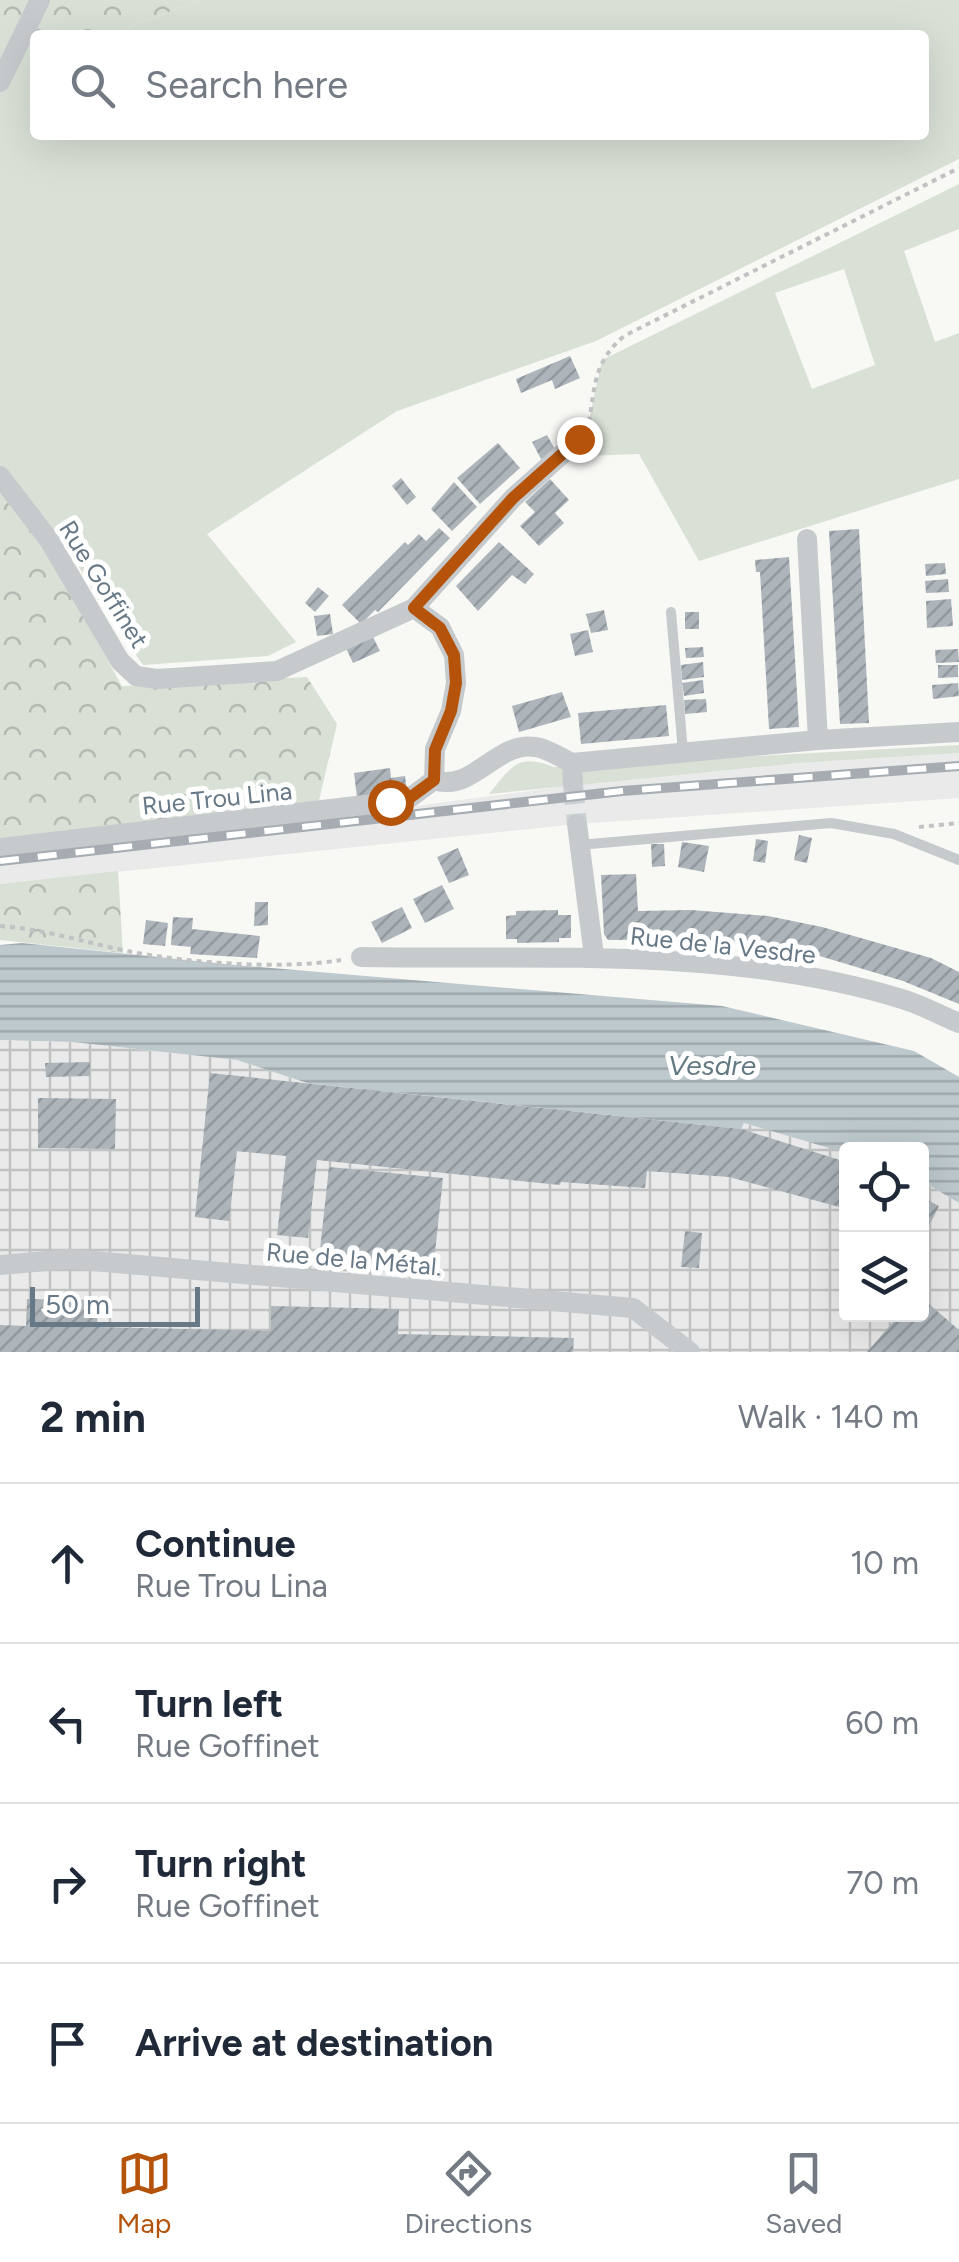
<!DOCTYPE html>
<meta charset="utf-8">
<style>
:root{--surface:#fff;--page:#f6f6f7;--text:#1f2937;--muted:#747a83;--line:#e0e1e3;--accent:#b45309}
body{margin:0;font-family:Figtree,sans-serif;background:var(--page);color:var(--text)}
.controls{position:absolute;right:30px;bottom:30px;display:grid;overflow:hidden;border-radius:10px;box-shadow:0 10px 40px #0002}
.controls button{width:90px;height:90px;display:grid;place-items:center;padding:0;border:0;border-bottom:2px solid var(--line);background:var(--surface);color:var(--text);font:50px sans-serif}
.scale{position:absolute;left:30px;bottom:25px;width:170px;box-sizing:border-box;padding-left:10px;border:5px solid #677887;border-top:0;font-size:28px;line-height:35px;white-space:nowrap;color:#677887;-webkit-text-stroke:8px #fff;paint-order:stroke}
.stop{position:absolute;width:30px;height:30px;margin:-22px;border:8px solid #b45309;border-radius:50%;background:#fff}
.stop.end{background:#b45309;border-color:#fff;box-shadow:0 2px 10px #0008}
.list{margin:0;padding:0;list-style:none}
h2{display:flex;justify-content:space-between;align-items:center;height:130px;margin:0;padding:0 40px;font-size:42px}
h2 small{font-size:32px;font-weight:400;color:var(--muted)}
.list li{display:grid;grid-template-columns:65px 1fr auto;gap:30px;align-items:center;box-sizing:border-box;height:160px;padding:0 40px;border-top:2px solid var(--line)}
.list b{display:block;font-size:38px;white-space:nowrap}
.list p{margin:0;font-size:32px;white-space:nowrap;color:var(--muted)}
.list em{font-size:32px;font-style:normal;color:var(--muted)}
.icon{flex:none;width:55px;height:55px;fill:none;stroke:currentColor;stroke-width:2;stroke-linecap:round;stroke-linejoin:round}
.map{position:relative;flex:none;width:959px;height:1352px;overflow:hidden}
.search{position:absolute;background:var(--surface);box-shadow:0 10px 40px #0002;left:30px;right:30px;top:30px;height:110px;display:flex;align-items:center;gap:25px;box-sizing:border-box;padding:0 35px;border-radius:10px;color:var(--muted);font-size:38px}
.sheet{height:770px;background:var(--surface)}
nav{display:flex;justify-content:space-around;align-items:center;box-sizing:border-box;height:140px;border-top:2px solid var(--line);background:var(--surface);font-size:28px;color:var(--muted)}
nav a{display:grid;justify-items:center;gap:5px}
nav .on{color:var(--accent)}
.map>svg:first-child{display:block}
.built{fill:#e9eae9}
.industrial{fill:url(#industrial-grid)}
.grass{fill:#d9e0d6;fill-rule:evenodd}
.forest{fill:url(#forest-crowns)}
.water{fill:url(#water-rules)}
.building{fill:url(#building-hatch)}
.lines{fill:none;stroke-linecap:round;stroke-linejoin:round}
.minor-tunnel{stroke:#ccd2d4;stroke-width:20;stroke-dasharray:20 10;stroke-linecap:butt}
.path{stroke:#c0c2c4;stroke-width:4;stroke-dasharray:5 5;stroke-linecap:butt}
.service{stroke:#c6cacd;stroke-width:10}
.minor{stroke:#c6cacd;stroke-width:20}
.rail-casing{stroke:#a6acb2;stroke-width:10}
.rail{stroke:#fff;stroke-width:6;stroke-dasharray:19;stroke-linecap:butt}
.route{stroke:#b45309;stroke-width:12}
.labels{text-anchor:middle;stroke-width:10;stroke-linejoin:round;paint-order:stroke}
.street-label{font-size:25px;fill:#677887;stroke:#fff}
.water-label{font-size:28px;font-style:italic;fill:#637982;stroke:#fff}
</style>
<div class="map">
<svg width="959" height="1352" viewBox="0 0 959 1352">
<defs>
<pattern id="industrial-grid" width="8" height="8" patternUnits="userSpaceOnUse" patternTransform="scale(2.5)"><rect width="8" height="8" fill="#e9eae9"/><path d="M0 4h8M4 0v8" fill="none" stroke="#c1c2c2"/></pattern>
<pattern id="forest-crowns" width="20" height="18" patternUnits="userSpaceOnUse" patternTransform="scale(2.5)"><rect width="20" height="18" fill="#d9e0d6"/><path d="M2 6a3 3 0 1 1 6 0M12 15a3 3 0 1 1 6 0" fill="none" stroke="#b4bab3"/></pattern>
<pattern id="water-rules" width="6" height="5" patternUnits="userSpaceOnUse" patternTransform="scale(2.5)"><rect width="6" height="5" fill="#bec9cd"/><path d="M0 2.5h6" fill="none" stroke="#9ea8ac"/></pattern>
<pattern id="building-hatch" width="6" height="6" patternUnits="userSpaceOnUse" patternTransform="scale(2.5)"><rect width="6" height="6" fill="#adb5bb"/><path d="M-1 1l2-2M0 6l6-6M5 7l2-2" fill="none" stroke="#91989e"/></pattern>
</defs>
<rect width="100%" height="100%" fill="#f8f8f5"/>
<path class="built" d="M 959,753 L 959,798 L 577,824 L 0,884 L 0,852 L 332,817 L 583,784 L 799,763 Z"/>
<path class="industrial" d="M 0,1040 L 73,1042 L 237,1060 L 307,1083 L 743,1123 L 835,1149 L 846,1153 L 846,1314 L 922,1314 L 922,1181 L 959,1203 L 959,1352 L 0,1352 Z"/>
<path class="grass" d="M 200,0 L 959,0 L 959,159 L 596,341 L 397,411 L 207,534 L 296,642 L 268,656 L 143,665 L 96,596 L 64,541 L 0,474 L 0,91 L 13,72 L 35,64 L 35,135 L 924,135 L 924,35 L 109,35 Z
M 959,184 L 959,229 L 904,251 L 935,342 L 959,333 L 959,479 L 699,561 L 639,454 L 581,456 L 602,360 ZM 844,269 L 875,365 L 812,389 L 775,293 Z
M 959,745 L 959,753 L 799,763 L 489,794 C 512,766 517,753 554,767 Z"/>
<path class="forest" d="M 0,0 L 200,0 L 109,35 L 35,35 L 35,64 L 13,72 L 0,91 Z
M 0,483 L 52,561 L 122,686 L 307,677 L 337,724 L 317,809 L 0,852 Z
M 118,871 L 123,953 L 0,940 L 0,884 Z"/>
<path class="water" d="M 22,943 L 235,965 L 722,1006 L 914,1051 L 959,1077 L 959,1203 L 922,1181 L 922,1150 L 846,1150 L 846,1153 L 744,1123 L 741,1129 L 307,1083 L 237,1060 L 73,1042 L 0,1040 L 0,945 Z"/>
<path class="building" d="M 570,356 L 580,378 L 555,389 L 552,380 L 521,393 L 516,379 Z
M 547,435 L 556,451 L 541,459 L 532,442 Z
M 498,443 L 520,468 L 480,504 L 457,478 Z
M 401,478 L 416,497 L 407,505 L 392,486 Z
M 550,479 L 569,500 L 555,513 L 564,523 L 539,546 L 520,526 L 535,512 L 525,502 Z
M 454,482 L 477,507 L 452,531 L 431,509 Z
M 439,528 L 450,538 L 378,612 L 375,610 L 361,624 L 342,605 L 405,542 L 408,545 L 419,534 L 426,541 Z
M 859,529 L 869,723 L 840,724 L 829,531 Z
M 499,542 L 534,574 L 525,584 L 512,575 L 478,611 L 456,586 Z
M 789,557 L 799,727 L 769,729 L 760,572 L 756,572 L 755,560 Z
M 945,563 L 946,574 L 926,576 L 925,564 Z
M 948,579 L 949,592 L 926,593 L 925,581 Z
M 318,587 L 329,596 L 315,612 L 305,603 Z
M 951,599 L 953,626 L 927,628 L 926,601 Z
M 604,610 L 608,630 L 591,633 L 586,614 Z
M 685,612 L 699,612 L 699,629 L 685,629 Z
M 330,614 L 333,634 L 317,636 L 314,616 Z
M 588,630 L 593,652 L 575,656 L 570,634 Z
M 372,635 L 380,651 L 353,663 L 344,644 Z
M 703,647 L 704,657 L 686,658 L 685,648 Z
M 958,649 L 959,662 L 936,663 L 935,650 Z
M 703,662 L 704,677 L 682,680 L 681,665 Z
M 938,665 L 958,665 L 958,677 L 938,678 Z
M 703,680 L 704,693 L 684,696 L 682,683 Z
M 958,683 L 959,696 L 933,699 L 932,685 Z
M 562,692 L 571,717 L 519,732 L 512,706 Z
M 706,699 L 707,712 L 685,714 L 684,700 Z
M 666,705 L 669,736 L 581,744 L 578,713 Z
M 390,768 L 391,778 L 405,776 L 407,791 L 357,797 L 354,773 Z
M 799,835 L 812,838 L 807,863 L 794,860 Z
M 756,839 L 768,841 L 765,863 L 753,861 Z
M 682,842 L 709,846 L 704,872 L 678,867 Z
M 651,844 L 664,844 L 665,866 L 652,867 Z
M 458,848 L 469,875 L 449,883 L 437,857 Z
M 636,874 L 638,911 L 691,910 L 768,916 L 822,927 L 931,958 L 959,972 L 959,1004 L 903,981 L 813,954 L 744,943 L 691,939 L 608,940 L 604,934 L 601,875 Z
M 442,885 L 454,909 L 425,923 L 413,899 Z
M 255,902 L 268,902 L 268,925 L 254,926 Z
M 402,907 L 412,928 L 382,943 L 371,922 Z
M 558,910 L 558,915 L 571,915 L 571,938 L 559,938 L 559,942 L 517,943 L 517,939 L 506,939 L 506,916 L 516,915 L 516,911 Z
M 173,917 L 193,918 L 192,929 L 260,936 L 257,958 L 190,954 L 191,947 L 171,945 Z
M 146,920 L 168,923 L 165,946 L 143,944 Z
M 90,1062 L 90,1076 L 46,1077 L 45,1063 Z
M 210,1073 L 741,1129 L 846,1162 L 846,1199 L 843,1208 L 729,1177 L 647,1171 L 645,1188 L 561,1182 L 560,1185 L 317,1160 L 308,1238 L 277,1235 L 286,1156 L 237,1151 L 229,1221 L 195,1217 Z
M 38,1098 L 116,1099 L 115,1149 L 38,1148 Z
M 329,1167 L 443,1178 L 433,1271 L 319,1259 Z
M 922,1197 L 939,1206 L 928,1228 L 922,1224 Z
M 685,1231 L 702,1233 L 699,1268 L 681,1267 Z
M 922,1298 L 959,1330 L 959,1352 L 867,1352 L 900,1314 L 922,1314 Z
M 27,1299 L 98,1300 L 97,1327 L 271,1331 L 271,1306 L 399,1309 L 398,1334 L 574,1338 L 573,1352 L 0,1352 L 0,1325 L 26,1326 Z"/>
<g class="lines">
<path class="minor-tunnel" d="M 573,784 L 577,824"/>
<path class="path" d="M 589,422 C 595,385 594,362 624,336 L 959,168
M 919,827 L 959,823
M 0,926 C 44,929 84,942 127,951 C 187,963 281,970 341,960"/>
<path class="service" d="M 671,612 L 683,752
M 579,845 L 831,823 L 894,834 L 959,860"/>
<path class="minor" d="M 0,82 L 40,0
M 0,476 L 49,540 L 120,661 L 136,676 L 157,679 L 277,671 L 414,608 L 513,498 L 579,439
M 807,539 L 818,740
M 414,608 L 440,627 L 454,655 L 456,683 L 451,711 L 435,749 L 434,780
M 572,763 L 573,784
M 434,780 C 473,793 496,741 535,747 C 547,748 561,758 572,763 L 818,740 L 959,732
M 577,824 L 594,956
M 0,848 L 390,802 L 411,797 L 434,780
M 361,957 C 540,960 730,946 902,999 C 922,1005 940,1015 959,1023
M 0,1265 L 70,1259 L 633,1308 L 690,1352"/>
<defs>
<path id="rail" d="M 0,861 L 622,791 L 959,766"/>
</defs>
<use href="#rail" class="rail-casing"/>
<use href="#rail" class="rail"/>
</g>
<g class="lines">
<path class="route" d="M 390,802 L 411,797 L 434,780 L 435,750 L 451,711 L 456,683 L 454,655 L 440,628 L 414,608 L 513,498 L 579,439"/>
</g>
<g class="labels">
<g class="street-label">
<text transform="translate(104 584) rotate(58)" y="9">Rue Goffinet</text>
<text transform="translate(217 798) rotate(-6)" y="9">Rue Trou Lina</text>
<text transform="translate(723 945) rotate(6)" y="9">Rue de la Vesdre</text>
<text transform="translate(354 1259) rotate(5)" y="9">Rue de la Métal.</text>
</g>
<g class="water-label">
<text x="712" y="1075">Vesdre</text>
</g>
</g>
</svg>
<div class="controls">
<button><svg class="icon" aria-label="locate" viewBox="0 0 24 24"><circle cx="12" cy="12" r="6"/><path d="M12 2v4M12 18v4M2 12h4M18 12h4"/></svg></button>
<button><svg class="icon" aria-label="layers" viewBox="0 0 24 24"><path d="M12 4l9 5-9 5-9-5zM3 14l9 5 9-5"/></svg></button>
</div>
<div class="scale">50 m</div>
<div class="stop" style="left:390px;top:802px"></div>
<div class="stop end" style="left:579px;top:439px"></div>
<div class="search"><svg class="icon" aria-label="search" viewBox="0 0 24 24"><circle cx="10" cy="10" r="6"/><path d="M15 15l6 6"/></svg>Search here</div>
</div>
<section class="sheet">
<h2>2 min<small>Walk · 140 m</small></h2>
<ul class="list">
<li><svg class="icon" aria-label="ahead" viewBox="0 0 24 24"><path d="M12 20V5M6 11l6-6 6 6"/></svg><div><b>Continue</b><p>Rue Trou Lina</p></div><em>10 m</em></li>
<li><svg class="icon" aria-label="left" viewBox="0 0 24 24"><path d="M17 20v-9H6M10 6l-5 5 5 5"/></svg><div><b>Turn left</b><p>Rue Goffinet</p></div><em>60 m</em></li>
<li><svg class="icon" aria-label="right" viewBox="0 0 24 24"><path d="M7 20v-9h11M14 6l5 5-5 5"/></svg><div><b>Turn right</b><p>Rue Goffinet</p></div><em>70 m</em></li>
<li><svg class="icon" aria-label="arrive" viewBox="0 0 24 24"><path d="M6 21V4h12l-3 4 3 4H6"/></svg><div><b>Arrive at destination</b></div></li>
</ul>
</section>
<nav>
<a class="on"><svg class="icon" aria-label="map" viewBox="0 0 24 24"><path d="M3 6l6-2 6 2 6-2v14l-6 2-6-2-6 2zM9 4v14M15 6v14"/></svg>Map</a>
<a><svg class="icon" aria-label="directions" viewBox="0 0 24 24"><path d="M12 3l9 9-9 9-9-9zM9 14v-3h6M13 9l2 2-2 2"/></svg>Directions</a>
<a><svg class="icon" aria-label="saved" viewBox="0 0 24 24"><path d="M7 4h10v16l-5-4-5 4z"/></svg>Saved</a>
</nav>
